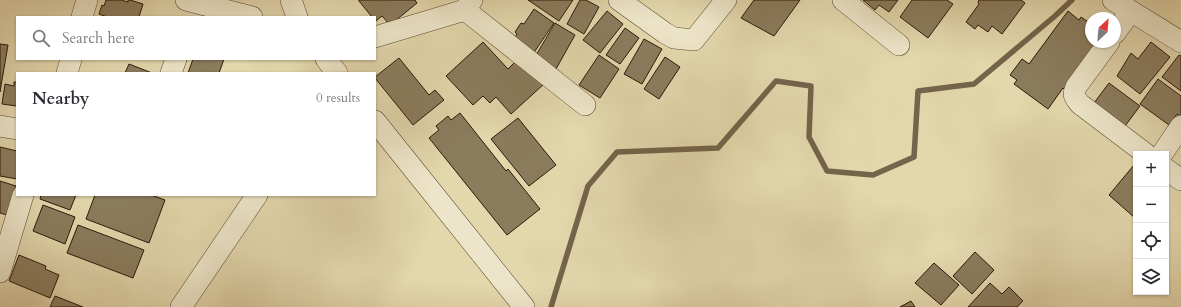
<!DOCTYPE html>
<meta charset="utf-8">
<style>
:root{--surface:#fff;--page:#f2f2f3;--text:#2b2b33;--muted:#7c7c81;--line:#e1e1e2}
body{margin:0;font-family:Cardo,serif;background:var(--page);color:var(--text)}
.controls{position:absolute;right:12px;bottom:12px;display:grid;overflow:hidden;border-radius:0px;box-shadow:0 1px 3px #0004}
.controls button{width:36px;height:36px;display:grid;place-items:center;padding:0;border:0;border-bottom:1px solid var(--line);background:var(--surface);color:var(--text);font:20px sans-serif}
.compass{position:absolute;left:1085px;top:12px;width:36px;height:36px;border-radius:50%;background:var(--surface);box-shadow:0 1px 3px #0004;rotate:26deg}
.list{margin:0;padding:0;list-style:none}
h2{display:flex;justify-content:space-between;align-items:center;height:52px;margin:0;padding:0 16px;font-size:17px}
h2 small{font-size:13px;font-weight:400;color:var(--muted)}
.icon{flex:none;width:22px;height:22px;fill:none;stroke:currentColor;stroke-width:2;stroke-linecap:round;stroke-linejoin:round}
.map{position:relative;flex:none;width:1181px;height:307px;overflow:hidden}
.search{position:absolute;background:var(--surface);box-shadow:0 1px 3px #0004;left:16px;top:16px;width:360px;height:44px;display:flex;align-items:center;gap:10px;box-sizing:border-box;padding:0 14px;border-radius:0px;color:var(--muted);font-size:15px}
.panel{position:absolute;background:var(--surface);box-shadow:0 1px 3px #0004;left:16px;top:72px;width:360px;height:124px;border-radius:0px}
.map>svg:first-child{display:block}
.lines{fill:none;stroke-linecap:round;stroke-linejoin:round}
.stream{stroke:#74644a;stroke-width:5.5}
.building{fill:#8b7c5e;stroke:#2b190a}
.street-casing{stroke:#594832;stroke-width:22}
.street{stroke:#ede5c9;stroke-width:21}
</style>
<div class="map">
<svg width="1181" height="307" viewBox="0 0 1181 307">
<rect width="100%" height="100%" fill="#e3d7ac"/>
<filter id="stains"><feTurbulence type="fractalNoise" baseFrequency=".005" numOctaves="4"/><feColorMatrix values="0 0 0 0 .2 0 0 0 0 .09 0 0 0 0 .02 0 0 0 .5 -.17"/></filter>
<radialGradient id="worn" r=".72"><stop offset=".6" stop-color="#630" stop-opacity="0"/><stop offset="1" stop-color="#630" stop-opacity=".3"/></radialGradient>
<g class="lines">
<path class="stream" d="M 551,307 L 588,186 L 617,152 L 718,148 L 776,81 L 811,86 L 809,137 L 827,171 L 873,175 L 914,157 L 918,91 L 974,84 L 1055,16 L 1072,0"/>
</g>
<path class="building" d="M 106,0 L 121,0 L 128,2 L 128,0 L 130,0 L 143,4 L 139,17 L 107,17 L 99,14 L 102,5 L 104,6 Z
M 359,0 L 415,0 L 417,3 L 390,25 L 382,16 L 376,21 L 375,17 L 372,17 L 359,1 Z
M 528,0 L 573,0 L 559,21 Z
M 580,0 L 586,0 L 599,7 L 584,34 L 567,24 Z
M 754,0 L 800,0 L 774,36 L 741,18 Z
M 863,0 L 898,0 L 889,12 L 879,5 L 875,10 Z
M 912,0 L 947,0 L 953,4 L 928,38 L 900,17 Z
M 979,0 L 1021,0 L 1025,3 L 1002,34 L 992,26 L 988,32 L 978,25 L 975,29 L 966,22 L 979,4 L 978,2 Z
M 534,9 L 554,23 L 533,54 L 513,41 L 517,34 L 515,32 L 521,23 L 524,24 Z
M 607,11 L 623,24 L 600,53 L 583,40 Z
M 1068,11 L 1079,20 L 1081,17 L 1091,24 L 1091,42 L 1097,42 L 1066,91 L 1063,88 L 1048,109 L 1014,84 L 1017,80 L 1010,75 L 1022,59 L 1029,64 Z
M 555,23 L 575,35 L 556,69 L 535,57 Z
M 625,28 L 639,38 L 620,64 L 606,55 Z
M 644,39 L 662,49 L 642,84 L 624,74 Z
M 483,42 L 508,69 L 517,60 L 544,84 L 511,114 L 496,97 L 490,103 L 483,96 L 473,105 L 446,76 Z
M 1151,42 L 1170,57 L 1140,94 L 1117,76 L 1131,53 L 1138,59 Z
M 0,44 L 8,45 L 0,92 Z
M 599,55 L 619,69 L 600,98 L 579,85 Z
M 1179,55 L 1181,56 L 1181,91 L 1162,77 Z
M 665,57 L 680,67 L 659,99 L 644,89 Z
M 399,58 L 429,95 L 435,90 L 444,100 L 413,125 L 375,78 L 375,77 Z
M 193,59 L 224,59 L 219,73 L 188,73 Z
M 129,64 L 152,73 L 125,73 Z
M 1158,79 L 1181,96 L 1181,116 L 1177,114 L 1169,125 L 1140,104 Z
M 14,82 L 17,82 L 17,106 L 2,104 L 5,84 L 14,86 Z
M 1109,83 L 1140,106 L 1125,126 L 1094,103 Z
M 460,113 L 506,171 L 508,169 L 540,209 L 507,235 L 429,138 L 439,130 L 436,126 L 448,116 L 451,120 Z
M 518,118 L 556,165 L 529,186 L 491,139 Z
M 0,147 L 17,151 L 17,179 L 0,176 Z
M 1134,165 L 1136,167 L 1136,217 L 1135,218 L 1109,195 Z
M 0,181 L 16,186 L 7,215 L 0,213 Z
M 41,195 L 76,195 L 70,210 L 40,199 Z
M 95,195 L 151,195 L 165,200 L 149,243 L 86,219 Z
M 43,205 L 75,217 L 65,244 L 33,231 Z
M 78,225 L 144,250 L 133,278 L 67,253 Z
M 975,252 L 994,270 L 972,294 L 953,276 Z
M 19,255 L 46,266 L 45,269 L 59,275 L 50,298 L 9,281 Z
M 934,263 L 959,285 L 941,305 L 915,283 Z
M 990,283 L 1002,294 L 1009,287 L 1023,301 L 1017,307 L 968,307 Z
M 55,296 L 83,307 L 50,307 Z
M 911,301 L 915,307 L 900,307 Z"/>
<g class="lines">
<defs>
<path id="street" d="M 186,0 L 252,17
M 291,0 L 297,17
M 619,0 L 665,33 L 674,38 L 694,40 L 726,0
M 843,0 L 899,45
M 1113,0 L 1181,42
M 465,10 L 585,105
M 82,17 L 87,0
M 1115,33 L 1131,11
M 375,37 L 465,10 L 472,0
M 1109,42 L 1076,87 C 1072,96 1075,97 1080,104 L 1146,154
M 326,59 L 337,73
M 67,73 L 71,59
M 171,73 L 176,59
M 375,121 L 524,307
M 0,126 L 17,129
M 1162,154 L 1181,126
M 1166,169 L 1181,180
M 0,272 L 23,195
M 181,307 L 257,195"/>
</defs>
<use href="#street" class="street-casing"/>
<use href="#street" class="street"/>
</g>
<rect width="100%" height="100%" filter="url(#stains)"/>
<rect width="100%" height="100%" fill="url(#worn)"/>
</svg>
<div class="controls">
<button>+</button>
<button>−</button>
<button><svg class="icon" aria-label="locate" viewBox="0 0 24 24"><circle cx="12" cy="12" r="6"/><path d="M12 2v4M12 18v4M2 12h4M18 12h4"/></svg></button>
<button><svg class="icon" aria-label="layers" viewBox="0 0 24 24"><path d="M12 4l9 5-9 5-9-5zM3 14l9 5 9-5"/></svg></button>
</div>
<svg class="compass" viewBox="-18 -18 36 36"><path d="M0-13l5 13h-10z" fill="#e53935"/><path d="M0 13l5-13h-10z" fill="#7c7c81"/></svg>
<div class="search"><svg class="icon" aria-label="search" viewBox="0 0 24 24"><circle cx="10" cy="10" r="6"/><path d="M15 15l6 6"/></svg>Search here</div>
<section class="panel">
<h2>Nearby<small>0 results</small></h2>
<ul class="list">
</ul>
</section>
</div>
